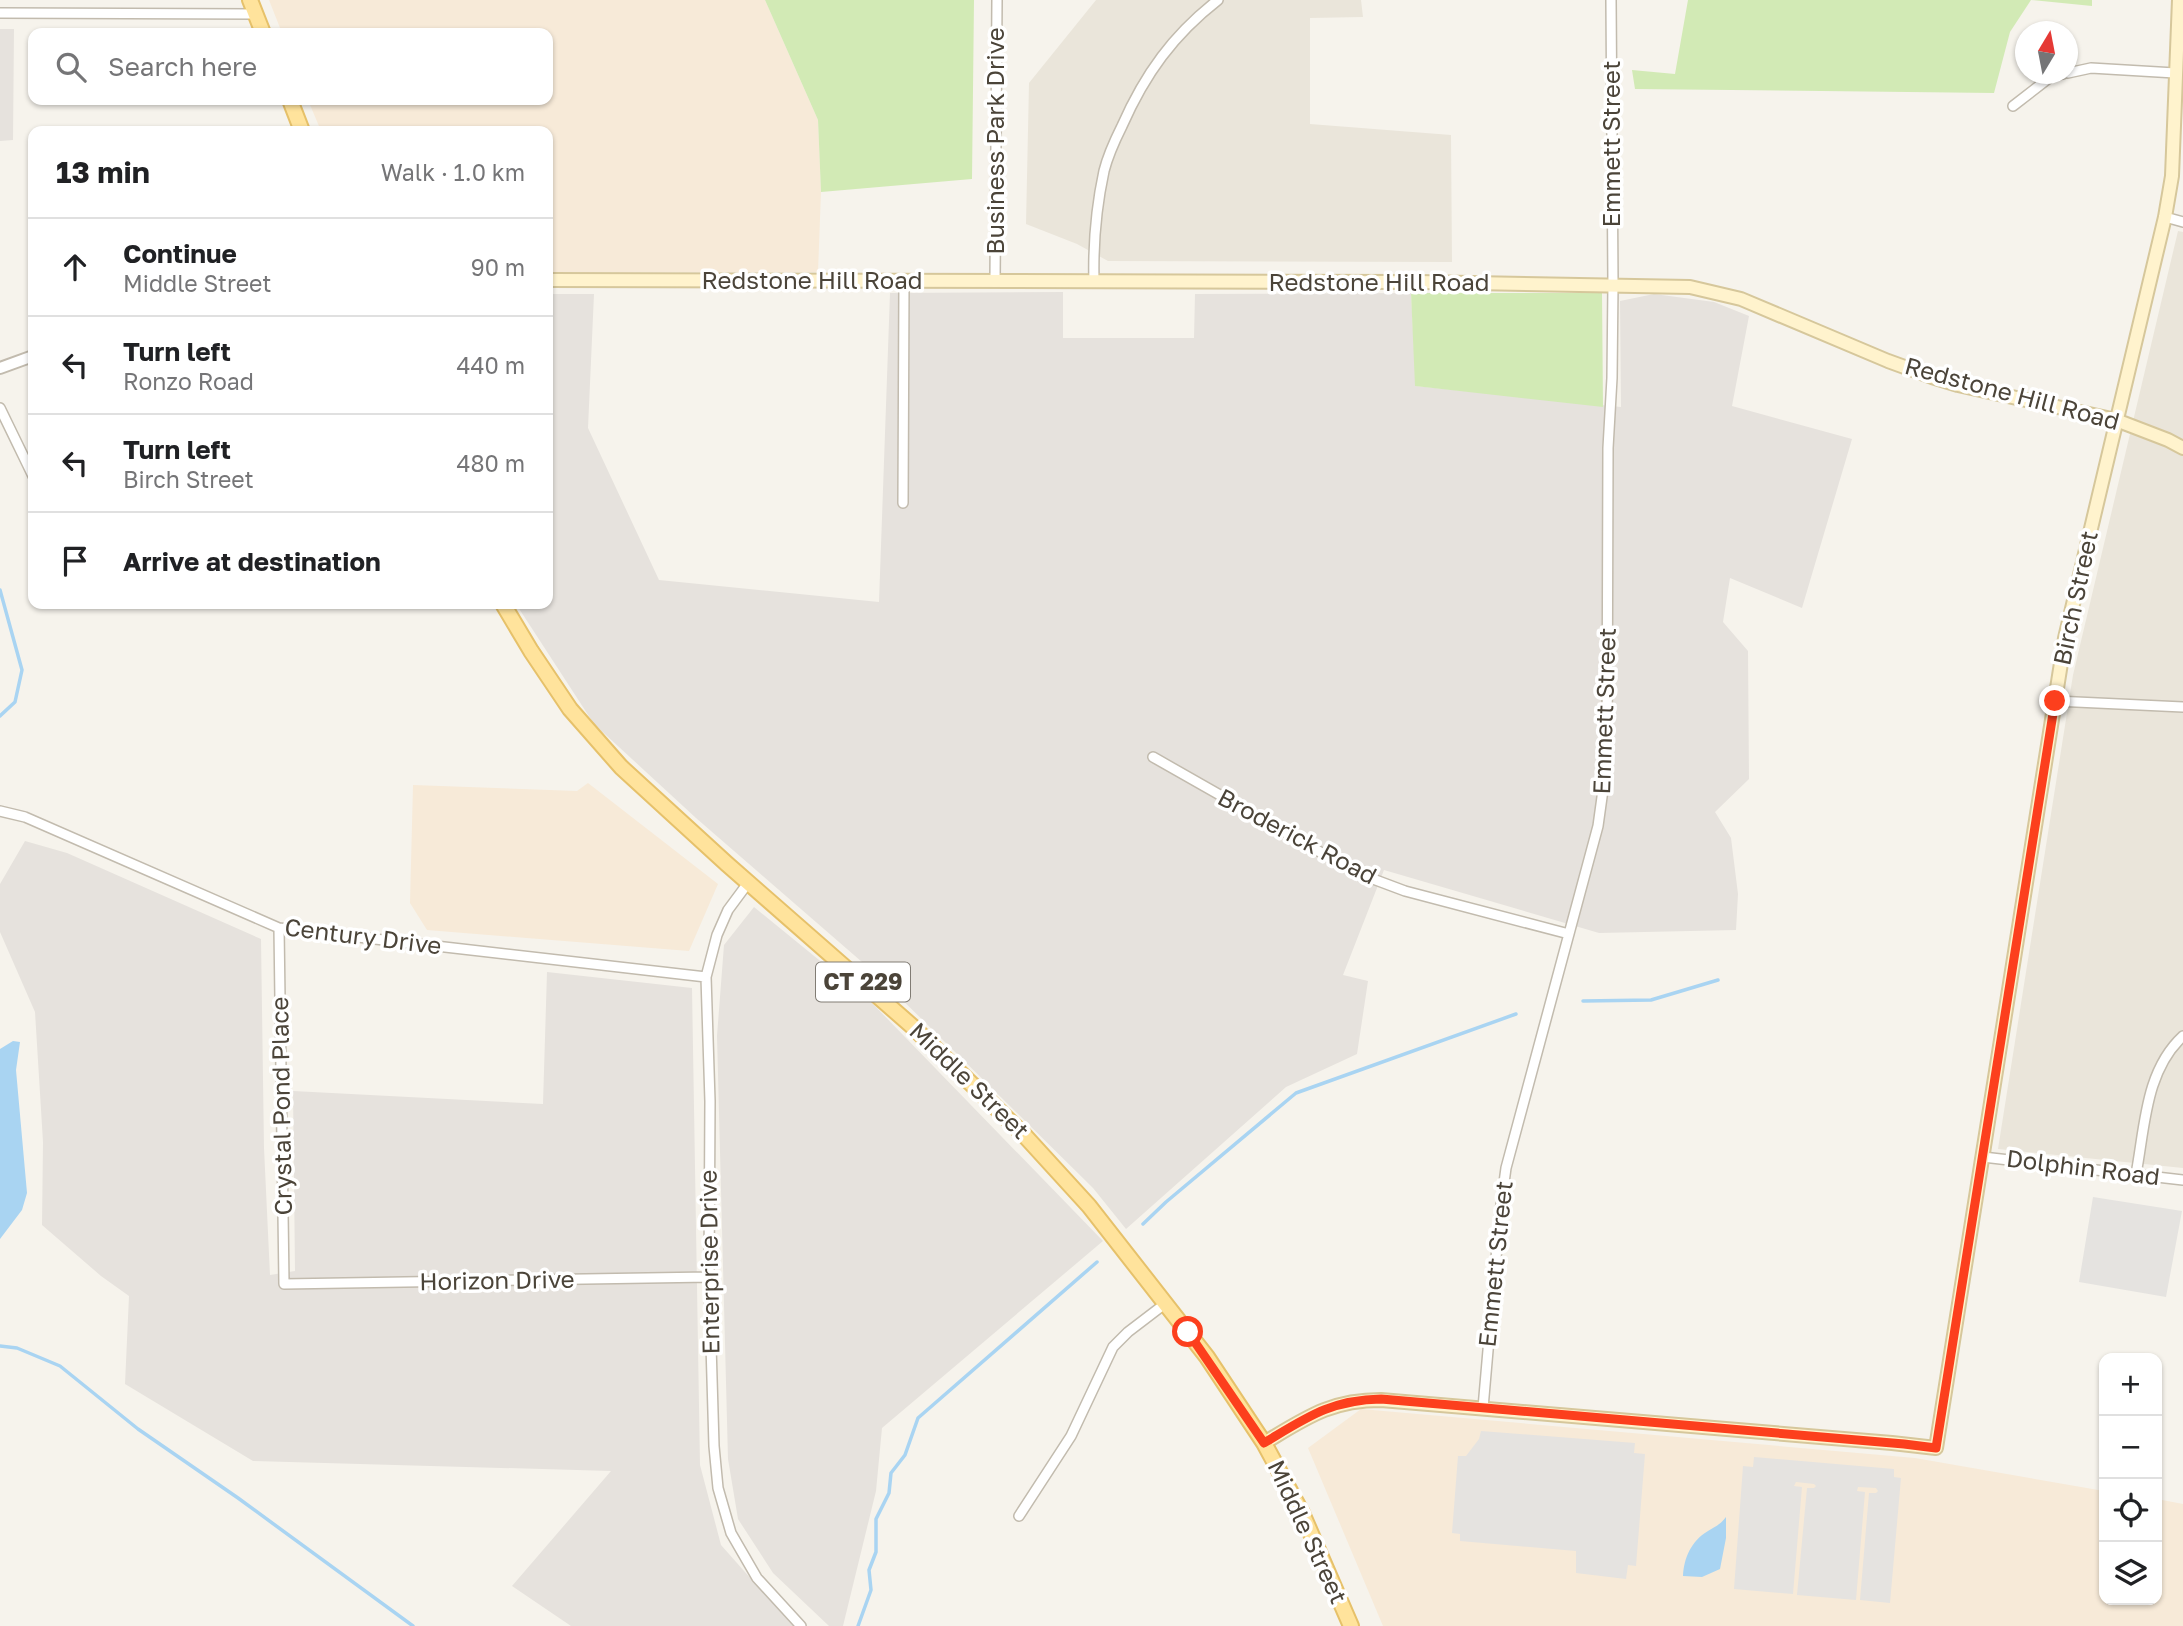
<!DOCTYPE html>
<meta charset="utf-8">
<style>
:root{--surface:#fff;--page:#f2f2f2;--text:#202124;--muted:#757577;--line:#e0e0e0}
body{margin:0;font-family:"Golos Text",sans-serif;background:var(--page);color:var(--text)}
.controls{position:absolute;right:21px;bottom:21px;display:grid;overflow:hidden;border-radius:14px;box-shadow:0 2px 5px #0004}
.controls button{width:63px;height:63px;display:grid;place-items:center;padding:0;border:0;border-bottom:2px solid var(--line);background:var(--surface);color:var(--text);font:35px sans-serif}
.compass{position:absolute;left:2015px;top:21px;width:63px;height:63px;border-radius:50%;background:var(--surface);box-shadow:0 2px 5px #0004;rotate:10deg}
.stop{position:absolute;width:21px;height:21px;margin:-16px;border:5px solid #fc3f1d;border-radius:50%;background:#fff}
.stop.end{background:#fc3f1d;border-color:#fff;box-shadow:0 2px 7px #0008}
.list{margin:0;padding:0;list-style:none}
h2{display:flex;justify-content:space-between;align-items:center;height:91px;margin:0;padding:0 28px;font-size:30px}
h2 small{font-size:23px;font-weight:400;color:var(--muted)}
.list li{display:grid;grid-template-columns:46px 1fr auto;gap:21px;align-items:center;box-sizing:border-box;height:98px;padding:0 28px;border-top:2px solid var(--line)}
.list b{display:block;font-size:26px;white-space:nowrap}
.list p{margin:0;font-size:23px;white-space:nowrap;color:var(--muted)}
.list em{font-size:23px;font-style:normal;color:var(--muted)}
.icon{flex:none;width:38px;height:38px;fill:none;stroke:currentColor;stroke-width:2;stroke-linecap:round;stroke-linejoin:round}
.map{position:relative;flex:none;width:2183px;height:1626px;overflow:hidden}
.search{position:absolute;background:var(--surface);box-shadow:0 2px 5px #0004;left:28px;top:28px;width:525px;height:77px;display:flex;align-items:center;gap:18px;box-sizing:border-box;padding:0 24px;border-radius:14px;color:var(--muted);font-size:26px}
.panel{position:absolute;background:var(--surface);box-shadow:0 2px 5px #0004;left:28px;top:126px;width:525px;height:483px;border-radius:14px}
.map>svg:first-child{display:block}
.residential{fill:#eae5da}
.commercial{fill:#f7ead8}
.industrial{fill:#e6e2dd}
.green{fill:#d2eab5}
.parking{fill:#e5e3e0}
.water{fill:#a9d4f2}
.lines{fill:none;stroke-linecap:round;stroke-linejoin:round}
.stream{stroke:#a9d4f2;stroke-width:3.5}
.minor-casing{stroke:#c2bbae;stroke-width:12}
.tertiary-casing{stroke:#c2bbae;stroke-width:14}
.secondary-casing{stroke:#d6c79b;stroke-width:16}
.primary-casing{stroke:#e6c16a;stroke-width:18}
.minor{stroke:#fff;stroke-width:9}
.tertiary{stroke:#fff;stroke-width:10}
.secondary{stroke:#fff3cd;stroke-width:12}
.primary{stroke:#ffe39c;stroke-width:14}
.route{stroke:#fc3f1d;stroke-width:9}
.labels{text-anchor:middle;stroke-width:7;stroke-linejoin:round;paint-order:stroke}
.shield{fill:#fff;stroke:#817c74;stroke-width:2}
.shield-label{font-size:23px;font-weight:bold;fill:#4b4439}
.street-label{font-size:24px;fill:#4b4439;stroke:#fff}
</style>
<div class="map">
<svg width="2183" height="1626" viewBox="0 0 2183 1626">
<rect width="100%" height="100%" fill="#f6f3ec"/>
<path class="residential" d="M 1096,0 L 1361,0 L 1363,17 L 1310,18 L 1310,124 L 1451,135 L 1452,262 L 1108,261 L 1077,244 L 1026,224 L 1029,83 Z
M 2178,231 L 2183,232 L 2183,1168 L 1998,1149 L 2073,675 Z"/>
<path class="commercial" d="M 269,0 L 765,0 L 818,120 L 821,192 L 818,272 L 548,272 L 548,131 L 321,131 L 308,100 L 548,100 L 548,33 L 282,33 Z
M 588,783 L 718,884 L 689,951 L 427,930 L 410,903 L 413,785 L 577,791 Z
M 1361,1409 L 1915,1458 L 2104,1491 L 2104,1600 L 2157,1600 L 2157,1499 L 2183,1504 L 2183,1626 L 1383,1626 L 1308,1448 Z"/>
<path class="industrial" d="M 0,29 L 14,29 L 13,140 L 0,141 Z
M 1063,292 L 1063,338 L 1194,338 L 1195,294 L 1411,293 L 1416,386 L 1621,407 L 1620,301 L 1654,294 L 1714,302 L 1749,316 L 1732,406 L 1852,439 L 1802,608 L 1730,578 L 1723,622 L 1748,651 L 1749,779 L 1715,812 L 1731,838 L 1738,894 L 1736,930 L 1599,933 L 1384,870 L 1343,975 L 1368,981 L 1357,1054 L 1286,1087 L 1126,1229 L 1093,1188 L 877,975 L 696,818 L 594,724 L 516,604 L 548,604 L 548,294 L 594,294 L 588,428 L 659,580 L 879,602 L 890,293 Z
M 25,841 L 67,853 L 261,939 L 264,1148 L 270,1275 L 295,1271 L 293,1091 L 543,1104 L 547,972 L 692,988 L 700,1465 L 721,1545 L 793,1626 L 571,1626 L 512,1586 L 611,1471 L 253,1461 L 125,1384 L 129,1296 L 101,1276 L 42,1225 L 43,1142 L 35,1012 L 0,932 L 0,884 Z
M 754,907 L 873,1004 L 1103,1241 L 882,1428 L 876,1491 L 843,1626 L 829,1626 L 773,1573 L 738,1519 L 728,1459 L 717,1036 L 724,945 Z"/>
<path class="green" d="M 765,0 L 974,0 L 972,179 L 821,192 L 818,120 Z
M 1688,0 L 2092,0 L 2092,6 L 2031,0 L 2010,32 L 1994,93 L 1635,89 L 1632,70 L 1675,74 Z
M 1411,293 L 1602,293 L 1603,407 L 1415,386 Z"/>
<path class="parking" d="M 2093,1197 L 2182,1211 L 2166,1297 L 2079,1282 Z
M 1481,1431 L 1635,1443 L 1634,1453 L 1645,1454 L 1636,1566 L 1628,1565 L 1626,1579 L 1576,1573 L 1576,1551 L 1460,1541 L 1460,1534 L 1452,1533 L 1458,1456 L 1466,1456 L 1479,1439 Z
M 1754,1457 L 1894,1469 L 1894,1477 L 1901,1478 L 1890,1603 L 1860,1600 L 1869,1493 L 1876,1493 L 1878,1491 L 1876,1488 L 1858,1487 L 1857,1491 L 1865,1492 L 1856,1600 L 1797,1595 L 1807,1488 L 1814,1488 L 1816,1486 L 1814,1484 L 1796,1482 L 1794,1486 L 1802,1487 L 1793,1594 L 1734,1589 L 1743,1466 L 1753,1467 Z"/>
<path class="water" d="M 13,1041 L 20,1042 L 16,1070 L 27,1193 L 22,1210 L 0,1239 L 0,1049 Z
M 1726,1517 L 1726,1538 L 1720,1569 L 1702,1577 L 1683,1576 C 1684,1558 1691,1541 1708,1531 C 1716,1526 1720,1525 1726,1517 Z"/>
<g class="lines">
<path class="stream" d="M 0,590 L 22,670 L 15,702 L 0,716
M 1583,1001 L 1651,1000 L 1718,980
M 1143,1224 L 1166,1202 L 1296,1093 L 1516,1014
M 0,1346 L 17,1348 L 60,1366 L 138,1429 L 238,1498 L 413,1626
M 858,1626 L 871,1590 L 869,1570 L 876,1552 L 876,1519 L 889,1493 L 891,1473 L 905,1455 L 918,1418 L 1097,1262"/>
<defs>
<path id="minor" d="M 0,13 L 255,14
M 2068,73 L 2091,68 L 2175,73
M 2013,106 L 2053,75 L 2063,74
M 2165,217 L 2183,222
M 995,282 L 997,0
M 1094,282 C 1093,244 1096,208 1104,171 C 1108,155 1115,140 1122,126 C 1145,74 1173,35 1218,0
M 0,408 L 33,476
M 903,503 L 904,282
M 2055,701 L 2183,707
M 1153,757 L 1357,873 L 1405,891 L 1569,934
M 0,811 L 25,817 L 279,928 L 706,977
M 748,883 L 728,910 L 717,935 L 706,977 L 710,1101 L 709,1277 L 714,1446 L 718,1488 L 731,1533 L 757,1578 L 801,1626
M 279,928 L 284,1284 L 709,1277
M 1983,1157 L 2183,1180
M 2136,1174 C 2145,1127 2145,1071 2183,1036
M 1483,1408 L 1500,1212 L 1506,1168 L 1598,826 L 1607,761 L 1608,448 L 1612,378 L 1613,284 L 1611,0
M 1019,1516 L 1071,1436 L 1113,1347 L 1128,1332 L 1166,1303"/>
<path id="tertiary" d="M 0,368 L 33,356"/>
<path id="secondary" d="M 548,280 L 1419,282 L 1690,287 L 1741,299 L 1888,361 L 1932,377 L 1958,385 L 2116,420 L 2168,440 L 2183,448
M 1264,1443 C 1306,1418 1330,1400 1381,1400 L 1892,1443 L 1936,1448 L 2065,638 L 2165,217 L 2172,176 L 2179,0"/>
<path id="primary" d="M 250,0 L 263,33
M 290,100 L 302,131
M 503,604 L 531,651 L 570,709 L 621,767 L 727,864 L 913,1027 L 1026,1137 L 1089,1206 L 1207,1357 L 1264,1443 L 1302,1513 L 1351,1626"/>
</defs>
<use href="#minor" class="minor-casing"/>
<use href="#tertiary" class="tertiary-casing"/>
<use href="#secondary" class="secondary-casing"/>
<use href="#primary" class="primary-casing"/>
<use href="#minor" class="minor"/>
<use href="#tertiary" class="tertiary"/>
<use href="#secondary" class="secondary"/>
<use href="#primary" class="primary"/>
</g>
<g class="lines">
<path class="route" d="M 1188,1332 L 1264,1443 C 1306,1418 1330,1400 1381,1399 L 1904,1444 L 1936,1448 L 2055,701"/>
</g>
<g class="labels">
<rect class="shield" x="816" y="962.5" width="94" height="39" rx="5"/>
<g class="shield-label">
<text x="863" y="990">CT 229</text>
</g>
<g class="street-label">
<text transform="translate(996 141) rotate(-90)" y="8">Business Park Drive</text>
<text transform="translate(1612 144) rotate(-90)" y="8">Emmett Street</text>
<text x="812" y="289">Redstone Hill Road</text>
<text x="1379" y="291">Redstone Hill Road</text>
<text transform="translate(2012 394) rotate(15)" y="8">Redstone Hill Road</text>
<text transform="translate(2076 598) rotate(-78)" y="8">Birch Street</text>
<text transform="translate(1605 711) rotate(-88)" y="8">Emmett Street</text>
<text transform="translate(1297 837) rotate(28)" y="8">Broderick Road</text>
<text transform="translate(363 937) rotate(7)" y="8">Century Drive</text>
<text transform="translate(969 1081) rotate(44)" y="8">Middle Street</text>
<text transform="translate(282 1106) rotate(-91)" y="8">Crystal Pond Place</text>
<text transform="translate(2083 1168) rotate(7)" y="8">Dolphin Road</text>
<text transform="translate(710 1262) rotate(-91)" y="8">Enterprise Drive</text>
<text transform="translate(1496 1264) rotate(-84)" y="8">Emmett Street</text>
<text transform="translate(497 1281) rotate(-1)" y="8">Horizon Drive</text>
<text transform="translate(1307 1532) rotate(65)" y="8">Middle Street</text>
</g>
</g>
</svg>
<div class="controls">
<button>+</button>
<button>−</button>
<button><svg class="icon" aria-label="locate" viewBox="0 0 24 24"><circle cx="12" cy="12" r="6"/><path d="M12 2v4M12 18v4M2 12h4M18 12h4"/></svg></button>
<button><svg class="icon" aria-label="layers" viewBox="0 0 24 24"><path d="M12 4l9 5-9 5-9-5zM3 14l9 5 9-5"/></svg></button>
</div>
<svg class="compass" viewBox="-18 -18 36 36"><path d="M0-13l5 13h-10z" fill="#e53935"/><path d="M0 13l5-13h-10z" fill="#757577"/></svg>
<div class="stop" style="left:1188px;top:1332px"></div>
<div class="stop end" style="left:2055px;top:701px"></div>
<div class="search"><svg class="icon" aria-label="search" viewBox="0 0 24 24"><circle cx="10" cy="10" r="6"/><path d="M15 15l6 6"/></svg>Search here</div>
<section class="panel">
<h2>13 min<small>Walk · 1.0 km</small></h2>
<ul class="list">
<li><svg class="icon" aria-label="ahead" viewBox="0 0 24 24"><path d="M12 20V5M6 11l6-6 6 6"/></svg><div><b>Continue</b><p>Middle Street</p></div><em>90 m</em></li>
<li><svg class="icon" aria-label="left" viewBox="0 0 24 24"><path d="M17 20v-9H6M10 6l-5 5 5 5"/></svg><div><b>Turn left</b><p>Ronzo Road</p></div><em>440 m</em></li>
<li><svg class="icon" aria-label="left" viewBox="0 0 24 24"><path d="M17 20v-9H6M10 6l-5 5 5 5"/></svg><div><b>Turn left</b><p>Birch Street</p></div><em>480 m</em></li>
<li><svg class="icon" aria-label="arrive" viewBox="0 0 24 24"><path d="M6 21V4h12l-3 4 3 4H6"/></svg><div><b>Arrive at destination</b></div></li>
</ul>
</section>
</div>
